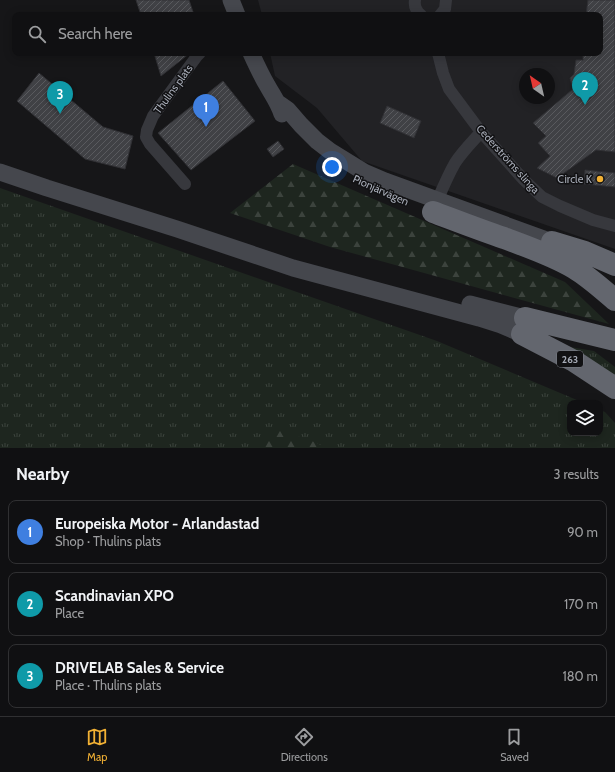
<!DOCTYPE html>
<meta charset="utf-8">
<style>
:root{--surface:#101012;--page:#19191b;--text:#f1f3f6;--muted:#9c9d9f;--line:#303032;--accent:#f2b134}
body{margin:0;font-family:Cabin,sans-serif;background:var(--page);color:var(--text)}
.controls{position:absolute;right:12px;bottom:12px;display:grid;overflow:hidden;border-radius:8px;box-shadow:0 2px 10px #0003}
.controls button{width:36px;height:36px;display:grid;place-items:center;padding:0;border:0;border-bottom:1px solid var(--line);background:var(--surface);color:var(--text);font:20px sans-serif}
.compass{position:absolute;left:519px;top:68px;width:36px;height:36px;border-radius:50%;background:var(--surface);box-shadow:0 2px 10px #0003;rotate:326deg}
.you{position:absolute;left:332px;top:167px;width:14px;height:14px;margin:-10px;border:3px solid #fff;border-radius:50%;background:#1a73e8;box-shadow:0 0 0 6px #1a73e833}
.badge{display:grid;place-items:center;width:26px;height:26px;border-radius:50%;background:var(--accent);color:#fff;font-size:13px;font-weight:700}
.pin{position:absolute;translate:-50% -33px;filter:drop-shadow(0 1px 2px #0008)}
.pin::after{content:'';position:absolute;top:21px;width:14px;height:12px;background:inherit;clip-path:polygon(0 0,100% 0,50% 100%)}
.list{margin:0;padding:0;list-style:none}
h2{display:flex;justify-content:space-between;align-items:center;height:52px;margin:0;padding:0 16px;font-size:17px}
h2 small{font-size:13px;font-weight:400;color:var(--muted)}
.list li{display:grid;grid-template-columns:26px 1fr auto;gap:12px;align-items:center;box-sizing:border-box;height:64px;margin:0 8px 8px;padding:0 8px;border:1px solid var(--line);border-radius:8px}
.list b{display:block;font-size:15px;white-space:nowrap}
.list p{margin:0;font-size:13px;white-space:nowrap;color:var(--muted)}
.list em{font-size:13px;font-style:normal;color:var(--muted)}
.icon{flex:none;width:22px;height:22px;fill:none;stroke:currentColor;stroke-width:2;stroke-linecap:round;stroke-linejoin:round}
.map{position:relative;flex:none;width:615px;height:448px;overflow:hidden}
.search{position:absolute;background:var(--surface);box-shadow:0 2px 10px #0003;left:12px;right:12px;top:12px;height:44px;display:flex;align-items:center;gap:10px;box-sizing:border-box;padding:0 14px;border-radius:8px;color:var(--muted);font-size:15px}
.sheet{height:268px;background:var(--surface)}
nav{display:flex;justify-content:space-around;align-items:center;box-sizing:border-box;height:56px;border-top:1px solid var(--line);background:var(--surface);font-size:11px;color:var(--muted)}
nav a{display:grid;justify-items:center;gap:2px}
nav .on{color:var(--accent)}
.map>svg:first-child{display:block}
.built{fill:#222225;fill-rule:evenodd}
.grass{fill:url(#grass-tufts)}
.forest{fill:url(#forest-firs)}
.building{fill:url(#building-hatch);stroke:#303034}
.lines{fill:none;stroke-linecap:round;stroke-linejoin:round}
.minor{stroke:#37383d;stroke-width:12}
.secondary{stroke:#45474d;stroke-width:17}
.motorway{stroke:#63666e;stroke-width:22}
.poi-dot{fill:#f2b134;stroke:#111113;stroke-width:1.5}
.labels{text-anchor:middle;stroke-width:3;stroke-linejoin:round;paint-order:stroke}
.shield{fill:#111113;stroke:#7b7e86;stroke-width:1}
.shield-label{font-size:10px;font-weight:bold;fill:#a8adb8}
.street-label{font-size:11px;fill:#a8adb8;stroke:#111113}
.poi-label{font-size:11px;fill:#a8adb8;stroke:#111113;text-anchor:end}
</style>
<div class="map">
<svg width="615" height="448" viewBox="0 0 615 448">
<defs>
<pattern id="grass-tufts" width="24" height="20" patternUnits="userSpaceOnUse"><rect width="24" height="20" fill="#1e261f"/><path d="M3 7l-1-3M5 7V3M7 7l1-3M15 17l-1-3M17 17v-4M19 17l1-3" fill="none" stroke="#3c433d"/></pattern>
<pattern id="forest-firs" width="22" height="20" patternUnits="userSpaceOnUse"><rect width="22" height="20" fill="#1e261f"/><path d="M5 1l3.5 6h-7zM16 11l3.5 6h-7z" fill="#3c433d"/></pattern>
<pattern id="building-hatch" width="6" height="6" patternUnits="userSpaceOnUse"><rect width="6" height="6" fill="#404145"/><path d="M-1 1l2-2M0 6l6-6M5 7l2-2" fill="none" stroke="#595a5e"/></pattern>
</defs>
<rect width="100%" height="100%" fill="#161618"/>
<path class="built" d="M 258,0 L 615,0 L 615,249 L 362,161 L 317,108 L 275,76 L 270,53 L 600,53 L 600,15 L 262,15 ZM 525,74 L 549,74 L 549,98 L 525,98 Z"/>
<path class="grass" d="M 0,188 L 437,341 L 584,403 L 570,403 L 570,433 L 600,433 L 600,410 L 605,412 L 615,423 L 615,448 L 0,448 Z
M 558,345 L 594,351 L 615,367 L 615,381 Z"/>
<path class="forest" d="M 293,164 L 565,282 L 609,324 L 330,247 L 230,213 Z
M 272,428 L 315,442 L 326,448 L 263,448 L 264,440 Z"/>
<path class="building" d="M 136,0 L 189,0 L 194,15 L 141,15 Z
M 588,0 L 615,0 L 615,152 L 596,150 L 557,178 L 537,168 L 550,156 L 538,143 L 546,136 L 533,123 L 573,89 L 570,78 L 574,74 L 576,60 L 583,60 L 583,53 L 600,53 L 600,15 L 586,15 Z
M 154,53 L 190,53 L 161,76 Z
M 39,73 L 103,127 L 133,136 L 125,169 L 85,159 L 17,101 Z
M 223,81 L 255,121 L 191,170 L 158,133 Z
M 387,106 L 421,121 L 414,138 L 380,123 Z
M 278,141 L 284,149 L 273,157 L 267,149 Z
M 585,170 L 615,173 L 615,187 L 584,184 Z"/>
<g class="lines">
<path class="minor" d="M 415,0 C 414,6 416,11 421,15
M 440,15 L 445,9 L 446,0
M 438,53 L 443,73 L 449,89 L 481,132 L 524,180 L 542,197 L 560,206 L 593,220 L 615,226
M 185,184 L 150,144 L 146,137 L 147,130 L 153,116 L 197,56 L 200,53
M 435,206 C 441,192 447,177 455,163 C 462,152 472,142 481,132"/>
<path class="secondary" d="M 231,0 L 237,15
M 251,53 C 256,64 261,75 267,85 C 273,96 278,102 282,114
M 278,103 L 288,110 L 301,125 L 317,141 L 330,151 L 364,172 L 385,181 L 552,242
M 0,172 L 47,188 L 177,229 L 293,268 L 479,318 L 501,325 L 522,334
M 470,304 L 525,318"/>
<path class="motorway" d="M 433,212 C 457,221 480,230 504,238 C 528,247 552,255 574,268 C 589,277 602,289 615,300
M 552,242 L 585,252 L 615,265
M 525,318 L 615,340
M 522,334 L 574,361 L 615,388"/>
</g>
<circle class="poi-dot" cx="600" cy="179" r="4"/>
<g class="labels">
<rect class="shield" x="557" y="351" width="26" height="16" rx="3"/>
<g class="shield-label">
<text x="570" y="363">263</text>
</g>
<g class="street-label">
<text transform="translate(173 89) rotate(-54)" y="4">Thulins plats</text>
<text transform="translate(508 159) rotate(48)" y="4">Cederströms slinga</text>
<text transform="translate(381 190) rotate(24)" y="4">Pionjärvägen</text>
</g>
<g class="poi-label">
<text x="592" y="183">Circle K</text>
</g>
</g>
</svg>
<div class="controls">
<button><svg class="icon" aria-label="layers" viewBox="0 0 24 24"><path d="M12 4l9 5-9 5-9-5zM3 14l9 5 9-5"/></svg></button>
</div>
<svg class="compass" viewBox="-18 -18 36 36"><path d="M0-13l5 13h-10z" fill="#e53935"/><path d="M0 13l5-13h-10z" fill="#9c9d9f"/></svg>
<div class="you"></div>
<div class="pin badge" style="left:206px;top:127px;background:#3f7fe0">1</div>
<div class="pin badge" style="left:585px;top:105px;background:#0f9aa8">2</div>
<div class="pin badge" style="left:60px;top:114px;background:#0f9aa8">3</div>
<div class="search"><svg class="icon" aria-label="search" viewBox="0 0 24 24"><circle cx="10" cy="10" r="6"/><path d="M15 15l6 6"/></svg>Search here</div>
</div>
<section class="sheet">
<h2>Nearby<small>3 results</small></h2>
<ul class="list">
<li><span class="badge" style="background:#3f7fe0">1</span><div><b>Europeiska Motor - Arlandastad</b><p>Shop · Thulins plats</p></div><em>90 m</em></li>
<li><span class="badge" style="background:#0f9aa8">2</span><div><b>Scandinavian XPO</b><p>Place</p></div><em>170 m</em></li>
<li><span class="badge" style="background:#0f9aa8">3</span><div><b>DRIVELAB Sales &amp; Service</b><p>Place · Thulins plats</p></div><em>180 m</em></li>
</ul>
</section>
<nav>
<a class="on"><svg class="icon" aria-label="map" viewBox="0 0 24 24"><path d="M3 6l6-2 6 2 6-2v14l-6 2-6-2-6 2zM9 4v14M15 6v14"/></svg>Map</a>
<a><svg class="icon" aria-label="directions" viewBox="0 0 24 24"><path d="M12 3l9 9-9 9-9-9zM9 14v-3h6M13 9l2 2-2 2"/></svg>Directions</a>
<a><svg class="icon" aria-label="saved" viewBox="0 0 24 24"><path d="M7 4h10v16l-5-4-5 4z"/></svg>Saved</a>
</nav>
